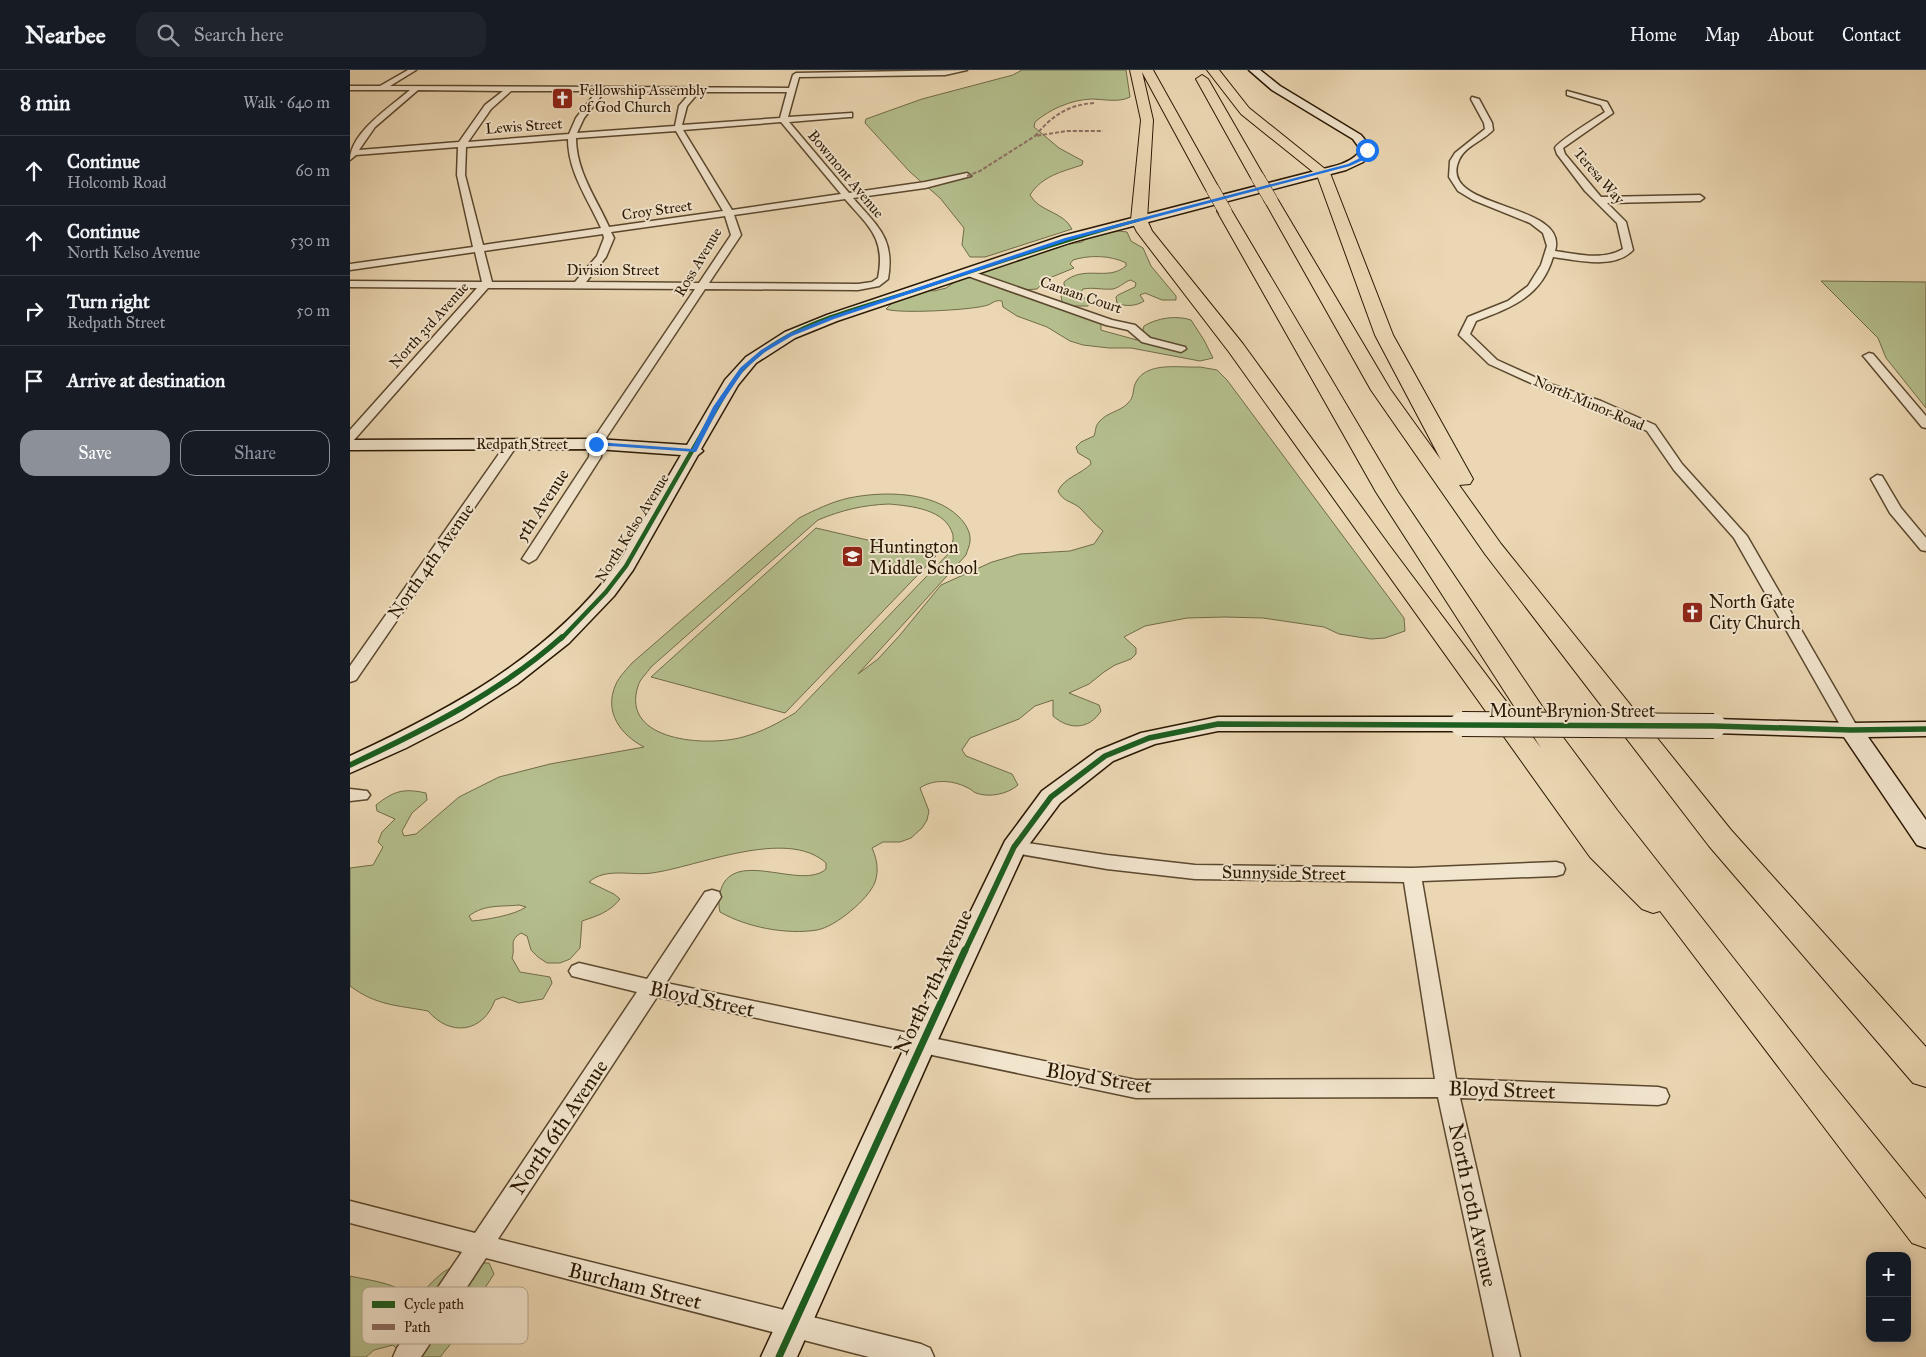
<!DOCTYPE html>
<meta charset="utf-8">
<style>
:root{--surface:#171b24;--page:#20242c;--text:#f1f3f6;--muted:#9ea1a6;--line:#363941;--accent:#8c9099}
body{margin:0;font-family:"IM FELL Great Primer",serif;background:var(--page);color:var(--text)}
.controls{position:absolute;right:15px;bottom:15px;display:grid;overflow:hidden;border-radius:10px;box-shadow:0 2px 12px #0003}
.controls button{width:45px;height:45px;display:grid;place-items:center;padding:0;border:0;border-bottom:1px solid var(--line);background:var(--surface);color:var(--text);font:25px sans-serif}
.stop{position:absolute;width:15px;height:15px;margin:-11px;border:4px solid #1a73e8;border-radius:50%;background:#fff}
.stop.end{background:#1a73e8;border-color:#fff;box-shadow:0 1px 5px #0008}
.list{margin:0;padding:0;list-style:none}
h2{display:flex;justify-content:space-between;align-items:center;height:65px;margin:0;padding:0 20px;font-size:21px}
h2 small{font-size:16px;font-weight:400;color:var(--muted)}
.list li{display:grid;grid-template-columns:32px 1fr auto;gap:15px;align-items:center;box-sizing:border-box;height:70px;padding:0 20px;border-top:1px solid var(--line)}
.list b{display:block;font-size:19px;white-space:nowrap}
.list p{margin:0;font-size:16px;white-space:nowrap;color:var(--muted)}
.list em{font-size:16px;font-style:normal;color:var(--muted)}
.actions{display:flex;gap:10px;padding:15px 20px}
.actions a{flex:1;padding:11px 0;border:1px solid var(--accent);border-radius:15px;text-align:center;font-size:18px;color:var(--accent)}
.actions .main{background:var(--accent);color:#fff}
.icon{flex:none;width:28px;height:28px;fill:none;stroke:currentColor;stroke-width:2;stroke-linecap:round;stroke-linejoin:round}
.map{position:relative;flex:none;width:1576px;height:1287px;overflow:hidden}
header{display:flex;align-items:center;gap:30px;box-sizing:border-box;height:70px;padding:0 25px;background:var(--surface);border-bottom:1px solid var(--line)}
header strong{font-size:24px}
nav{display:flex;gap:28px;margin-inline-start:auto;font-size:18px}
.search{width:350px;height:45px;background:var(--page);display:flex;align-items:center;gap:12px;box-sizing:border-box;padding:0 18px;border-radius:15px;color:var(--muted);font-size:19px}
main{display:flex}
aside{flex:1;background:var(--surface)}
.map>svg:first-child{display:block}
.green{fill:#b5bf8e;stroke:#706c48;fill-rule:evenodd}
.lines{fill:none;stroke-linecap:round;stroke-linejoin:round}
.street-casing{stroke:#5b482e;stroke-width:3}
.secondary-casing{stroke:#2b1802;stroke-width:3}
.highway-casing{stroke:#2b1802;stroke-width:2}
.street{fill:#f2e5ce;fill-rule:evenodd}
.secondary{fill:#f2e5ce;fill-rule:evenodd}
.highway{fill:#ebd7b3;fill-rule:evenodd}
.secondary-bridge-casing{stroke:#2b1802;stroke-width:26;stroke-linecap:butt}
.highway-bridge-casing{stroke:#2b1802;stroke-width:14;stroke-linecap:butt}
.secondary-bridge{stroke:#f2e5ce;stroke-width:24}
.highway-bridge{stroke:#ebd7b3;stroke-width:13}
.quiet{stroke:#8d6e63;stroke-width:2;stroke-dasharray:4 2;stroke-linecap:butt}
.cycleway-far3-casing{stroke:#f2e5ce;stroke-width:5}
.cycleway-far2-casing{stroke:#f2e5ce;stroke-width:7}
.cycleway-far1-casing{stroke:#f2e5ce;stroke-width:9}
.cycleway-casing{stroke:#f2e5ce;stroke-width:10}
.cycleway-far3{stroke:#1b5e20;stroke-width:3}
.cycleway-far2{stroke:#1b5e20;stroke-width:4.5}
.cycleway-far1{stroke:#1b5e20;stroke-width:5.5}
.cycleway{stroke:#1b5e20;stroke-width:7}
.route{fill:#1a73e8}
.labels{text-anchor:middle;stroke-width:4;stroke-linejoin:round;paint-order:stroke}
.far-poi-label{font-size:15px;fill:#2b1802;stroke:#f2e5ce;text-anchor:start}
.far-street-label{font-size:15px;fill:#2b1802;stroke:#f2e5ce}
.street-label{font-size:18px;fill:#2b1802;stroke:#f2e5ce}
.poi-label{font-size:18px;fill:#2b1802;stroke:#f2e5ce;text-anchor:start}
.near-street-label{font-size:21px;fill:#2b1802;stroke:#f2e5ce}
.key{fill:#f2e5ce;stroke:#b6a891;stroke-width:1}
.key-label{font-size:14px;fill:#2b1802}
</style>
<header>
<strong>Nearbee</strong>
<div class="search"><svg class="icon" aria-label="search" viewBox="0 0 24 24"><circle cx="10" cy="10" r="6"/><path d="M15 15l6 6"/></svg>Search here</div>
<nav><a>Home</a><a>Map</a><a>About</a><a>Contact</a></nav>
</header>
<main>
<aside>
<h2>8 min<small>Walk · 640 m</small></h2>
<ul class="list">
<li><svg class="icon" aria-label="ahead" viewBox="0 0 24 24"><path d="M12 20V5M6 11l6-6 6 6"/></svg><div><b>Continue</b><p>Holcomb Road</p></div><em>60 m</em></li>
<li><svg class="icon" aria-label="ahead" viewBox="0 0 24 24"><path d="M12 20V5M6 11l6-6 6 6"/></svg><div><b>Continue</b><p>North Kelso Avenue</p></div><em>530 m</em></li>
<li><svg class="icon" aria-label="right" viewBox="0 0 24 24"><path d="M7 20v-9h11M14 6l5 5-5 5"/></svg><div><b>Turn right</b><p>Redpath Street</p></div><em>50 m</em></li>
<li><svg class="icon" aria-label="arrive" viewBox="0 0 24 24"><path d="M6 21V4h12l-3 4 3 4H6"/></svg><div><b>Arrive at destination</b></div></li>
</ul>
<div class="actions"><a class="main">Save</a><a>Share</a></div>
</aside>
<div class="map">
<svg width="1576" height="1287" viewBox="0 0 1576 1287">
<rect width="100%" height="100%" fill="#ebd7b3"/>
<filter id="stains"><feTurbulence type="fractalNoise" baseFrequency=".004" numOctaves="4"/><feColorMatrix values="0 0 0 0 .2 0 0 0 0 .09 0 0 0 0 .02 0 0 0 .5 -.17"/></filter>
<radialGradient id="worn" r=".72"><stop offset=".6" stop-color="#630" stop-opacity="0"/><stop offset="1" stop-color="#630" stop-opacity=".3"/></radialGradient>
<path class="green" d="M 672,0 L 776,0 L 780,27 C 769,33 753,29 741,29 C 721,30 700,39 685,52 L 684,57 L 709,78 L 733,91 L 732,95 C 711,102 692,106 680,125 C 689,142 713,141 722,159 L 635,187 L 620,187 L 612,175 L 614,158 L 590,128 L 560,102 L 515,53 L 516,49 L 572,29 L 663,5 Z
M 761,160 L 777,162 L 781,171 L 793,178 L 801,196 L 826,226 L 826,230 L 812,230 L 795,223 L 790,225 L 794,231 C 787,236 775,237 767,233 L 766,227 L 768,225 L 785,217 L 786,213 L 781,210 C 775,211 771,217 763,219 C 753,220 743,217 733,219 L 730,224 L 740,233 L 738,236 L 723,236 L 712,232 L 711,226 L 718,219 L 714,215 L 714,212 C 735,194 757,212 776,196 L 776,193 C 761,185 738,185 723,190 L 720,194 L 724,198 L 697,209 L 687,219 L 661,221 L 690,228 L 751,252 L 751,260 L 754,261 L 787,270 L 801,270 L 800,266 L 792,263 L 794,256 C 807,248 826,245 841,250 L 854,270 L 863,288 L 850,291 L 781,278 L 759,278 L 733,275 L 720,271 L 697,257 L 667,246 L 653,237 L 652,231 C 644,229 642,235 634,236 C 619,240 548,244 536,239 L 542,233 L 576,220 L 584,221 L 596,218 L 612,207 L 707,176 L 732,172 L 739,166 Z
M 1471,211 L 1576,212 L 1576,338 L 1536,288 L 1528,268 Z
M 850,297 L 867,300 L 877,310 L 1054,548 L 1055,561 L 1035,568 L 1021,569 L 989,564 L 974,557 L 913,548 L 875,547 L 837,548 L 795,556 L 774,567 L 786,578 L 786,584 L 781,589 L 765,595 L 754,602 L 739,614 L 719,623 L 749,635 L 751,641 C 739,660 719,660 703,646 L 703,630 L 685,636 L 669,649 L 620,668 L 612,680 L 616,686 L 662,704 L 668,715 C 658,724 639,728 626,723 C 623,722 620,718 616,717 C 602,710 583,709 570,718 L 579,741 L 577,750 L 572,758 L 561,768 L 550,772 L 533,772 L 522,778 C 527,789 529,801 525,812 C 519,829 485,857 467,860 C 436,865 396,857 370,842 C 368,833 369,828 371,819 C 385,778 452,821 476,799 L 476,793 C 437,757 347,797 302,803 C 281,806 256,797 239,812 L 264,824 L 270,829 C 260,842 247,846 232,851 L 230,878 L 220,889 L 210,893 L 197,893 L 188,887 L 181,880 L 177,866 L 171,863 C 158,871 166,876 162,888 L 170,902 L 200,907 L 202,913 L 193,929 L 169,933 L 153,927 L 145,930 C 133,963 100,967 78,941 C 47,935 27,936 0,916 L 0,798 L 23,795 L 33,777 L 28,772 L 32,762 L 45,749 L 27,741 L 26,735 C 44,721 53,718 76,723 L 77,730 L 62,743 L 52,761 L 54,766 L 66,764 L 109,727 L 149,707 L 200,694 L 294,677 C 271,665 253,642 266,614 C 269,607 277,599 282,593 L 449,448 C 465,440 481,432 499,428 C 533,421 583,421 609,447 C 615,453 621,462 620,471 C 620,475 617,481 616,485 L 508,604 L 528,589 L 550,565 L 591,515 L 642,492 L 670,484 L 720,481 L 744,474 L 753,461 C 744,454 738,446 730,438 C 722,431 713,432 708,421 C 715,407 730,405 741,394 L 740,390 L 728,383 L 726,377 L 731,372 L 744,366 C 746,361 745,356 749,352 C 757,342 770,342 778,333 C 785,327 782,319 786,312 C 797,291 830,298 850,297 ZM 539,434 C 561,436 596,439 603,465 C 604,470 601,476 601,481 L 445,643 C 428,653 412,662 393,667 C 358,677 270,672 288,616 C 290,609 297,603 301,597 L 468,450 C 492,440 513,435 539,434 ZM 169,835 L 176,837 C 165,845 136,850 122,851 L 119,846 C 134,834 151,837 169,835 Z
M 466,458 L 586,486 L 435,643 L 301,607 Z
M 120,1193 L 139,1193 L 144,1204 L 129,1227 L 115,1242 L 103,1271 L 90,1287 L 55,1287 L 43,1275 L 24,1280 L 16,1287 L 0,1287 L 0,1206 C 16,1210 52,1213 60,1229 C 75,1222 79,1214 91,1204 C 99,1197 110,1195 120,1193 Z"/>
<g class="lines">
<defs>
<path id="street" d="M 58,0 L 66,0 L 40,16 L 439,18 L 443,5 L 446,3 L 617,0 L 595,5 L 449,7 L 438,47 L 502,43 L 502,47 L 499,47 L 439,52 L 499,123 L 575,112 L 617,103 L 621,106 L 575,118 L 503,128 C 528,157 545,168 538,209 L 529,216 L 508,220 L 355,219 L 252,374 L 251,387 L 186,489 L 179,493 L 172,489 L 239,387 L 240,374 L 345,219 L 138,218 L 4,370 L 0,371 L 0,360 L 127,218 L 0,217 L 0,211 L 132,212 L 125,182 L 0,200 L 0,194 L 123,177 L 107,105 L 108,77 L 6,85 L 0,90 C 0,63 40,37 60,20 L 0,20 L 0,16 L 30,16 ZM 68,20 L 153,21 L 135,35 L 109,72 L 9,80 L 25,57 ZM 161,21 L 247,21 L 226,48 L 219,64 L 118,72 L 141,39 ZM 255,21 L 341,22 L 329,36 L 325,56 L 227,63 L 234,48 ZM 349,22 L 437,22 L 430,48 L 332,55 L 337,36 ZM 431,52 L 491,124 L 382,140 L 333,60 ZM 326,61 L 373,141 L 259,157 C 246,128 226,101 226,68 ZM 218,69 C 218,102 238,129 251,158 L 133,175 L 115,105 L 116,77 ZM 495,129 C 519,157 536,168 528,208 L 522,212 L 508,214 L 359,213 L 391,165 L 384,145 ZM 375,146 L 381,165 L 349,213 L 236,212 L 256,187 L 264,168 L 261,162 ZM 253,164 L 254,168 L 247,186 L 225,212 L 142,212 L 134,181 Z
M 1217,21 L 1257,32 L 1263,43 L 1213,78 L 1215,84 L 1251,127 L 1350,125 L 1354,128 L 1350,131 L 1257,133 L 1276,152 L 1283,180 C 1264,200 1227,190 1203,187 C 1191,227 1162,237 1126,251 L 1120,264 L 1147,290 L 1200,314 L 1251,331 L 1305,355 L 1332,394 L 1397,466 L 1509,660 L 1507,664 L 1501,665 L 1495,664 L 1493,660 L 1384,468 L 1324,400 L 1297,361 L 1243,335 L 1192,318 L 1139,294 L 1109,265 L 1118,247 L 1158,231 L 1178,216 L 1191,195 L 1197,176 L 1193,163 L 1180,153 L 1123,130 L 1108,121 L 1099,107 L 1100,91 L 1105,83 L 1135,59 L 1134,53 L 1121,29 L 1122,27 L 1129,29 L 1142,53 L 1143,60 C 1133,71 1115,76 1109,90 C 1086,141 1220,131 1205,181 C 1227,184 1252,191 1273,179 L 1267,153 L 1235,121 L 1207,84 L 1205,78 C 1208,71 1245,49 1255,42 L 1251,35 L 1217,25 Z
M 618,200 L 762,250 L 785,255 L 800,268 L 835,277 L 836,279 L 831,282 L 792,272 L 778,260 L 756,255 L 615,205 L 615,201 Z
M 1519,283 L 1523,284 L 1576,346 L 1576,358 L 1572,357 L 1515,288 L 1513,286 Z
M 162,370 L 168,374 L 6,610 L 0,612 L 0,596 L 158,371 Z
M 1527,405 L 1532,406 L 1551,438 L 1576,468 L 1576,481 L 1571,480 L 1540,443 L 1521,409 Z
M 0,719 L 17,721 L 20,725 L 17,729 L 0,731 Z
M 664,771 L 757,785 L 845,795 L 1062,798 L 1206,792 L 1213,794 L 1215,799 L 1213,804 L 1206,806 L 1072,811 L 1106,1009 L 1308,1017 L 1316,1019 L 1319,1026 L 1316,1033 L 1308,1035 L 1110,1028 L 1170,1287 L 1144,1287 L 1088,1027 L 786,1028 L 307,927 L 148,1169 L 571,1274 L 580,1278 L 584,1287 L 519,1287 L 136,1188 L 71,1287 L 43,1287 L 47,1278 L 112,1182 L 0,1153 L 0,1131 L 125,1163 L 287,922 L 222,906 L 219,901 L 222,896 L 229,893 L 297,909 L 355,822 L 362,820 L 369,822 L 371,827 L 316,913 L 786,1010 L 1085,1009 L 1054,812 L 845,809 L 757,799 L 658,782 L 655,777 L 658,772 Z"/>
<path id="secondary" d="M 899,0 L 910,0 L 930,16 L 1011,65 L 1023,80 L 1013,92 L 996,100 L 722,172 L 487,251 L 445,268 L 406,293 L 388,315 L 351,379 L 353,381 L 348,385 L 283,500 L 264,526 L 219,573 L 167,614 L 112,649 L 56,678 L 0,703 L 0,686 C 101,639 198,587 266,496 C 275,484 281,470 289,457 C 303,433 317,409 331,385 L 246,379 L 0,380 L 0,370 L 246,369 L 337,375 L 375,310 L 396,287 L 435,262 L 477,245 L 712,166 L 981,97 C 993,94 1004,90 1011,80 L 1003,69 L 922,20 Z
M 868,647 L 1112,647 L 1120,649 L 1123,654 L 1120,659 L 1112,661 L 868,661 L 805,674 L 763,691 L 710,733 L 675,780 L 586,974 L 447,1287 L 411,1287 L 556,974 L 655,771 L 692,721 L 747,681 L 791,663 Z
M 1364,649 L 1501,653 L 1576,652 L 1576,666 L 1518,667 L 1576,750 L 1576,778 L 1567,775 L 1494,667 L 1364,663 L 1356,661 L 1353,656 L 1356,651 Z"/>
<path id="highway" d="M 780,0 L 803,0 L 870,120 L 868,123 L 858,123 L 856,120 L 792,2 L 803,50 L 797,150 L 802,161 L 893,274 L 1039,475 L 1191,678 L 1026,422 L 867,141 L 870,138 L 880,138 L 1048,422 L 1212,666 L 1267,740 L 1472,1001 L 1576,1129 L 1576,1178 L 1562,1173 L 1310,841 L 1303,843 L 1292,839 L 1240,787 L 879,282 L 787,162 L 781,150 L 791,50 Z
M 857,0 L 869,0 L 899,38 L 980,103 L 1043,265 L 1123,409 L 1120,414 L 1109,415 L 1151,474 L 1381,760 L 1576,977 L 1576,1017 L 1563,1013 L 1359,776 L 1135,484 L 1021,320 L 914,130 L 916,127 L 926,127 L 928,130 L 1040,319 L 1091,390 L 1025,265 L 967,105 L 891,44 Z
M 852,5 L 858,9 L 915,108 L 913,111 L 903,111 L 901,108 L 846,9 Z"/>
</defs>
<use href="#street" class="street-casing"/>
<use href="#secondary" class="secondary-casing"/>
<use href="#highway" class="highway-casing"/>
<use href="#street" class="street"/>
<use href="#secondary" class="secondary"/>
<use href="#highway" class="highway"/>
<defs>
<path id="secondary-bridge" d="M 1112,654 L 1364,656"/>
<path id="highway-bridge" d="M 908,108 L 921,130
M 863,120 L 875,141"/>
</defs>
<use href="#secondary-bridge" class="secondary-bridge-casing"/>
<use href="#highway-bridge" class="highway-bridge-casing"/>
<use href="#secondary-bridge" class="secondary-bridge"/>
<use href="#highway-bridge" class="highway-bridge"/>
<path class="quiet" d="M 744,33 C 717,35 702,46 685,66 L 717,61 L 753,61
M 617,106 L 630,101 L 685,66"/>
<defs>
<path id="cycleway-far3" d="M 372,328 C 386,304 406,284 430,270 C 472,245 523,234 569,219 C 642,195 714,170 789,150"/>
<path id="cycleway-far2" d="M 211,569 L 256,522 L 276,496 L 373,327"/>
<path id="cycleway-far1" d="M 0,695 C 76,659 149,623 212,567
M 615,881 L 664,777 L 701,727 L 755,686 L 799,668 L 868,654 L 1364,656 L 1501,660 L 1576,659"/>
<path id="cycleway" d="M 429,1287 L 615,880"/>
</defs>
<use href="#cycleway-far3" class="cycleway-far3-casing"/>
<use href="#cycleway-far2" class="cycleway-far2-casing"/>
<use href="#cycleway-far1" class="cycleway-far1-casing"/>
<use href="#cycleway" class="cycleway-casing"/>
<use href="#cycleway-far3" class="cycleway-far3"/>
<use href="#cycleway-far2" class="cycleway-far2"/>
<use href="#cycleway-far1" class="cycleway-far1"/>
<use href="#cycleway" class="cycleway"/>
</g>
<path class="route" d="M 1015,79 L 1019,80 L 1013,90 L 1000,96 L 719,170 L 484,249 L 442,266 L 415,282 L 394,300 L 369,337 L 346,382 L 246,375 L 243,374 L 246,372 L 342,379 L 363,337 L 390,298 L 411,280 L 438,264 L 480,247 L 715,168 L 998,94 L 1010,88 Z"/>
<defs>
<symbol id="church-square" viewBox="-11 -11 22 22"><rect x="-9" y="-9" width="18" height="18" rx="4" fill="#8f2418" stroke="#f2e5ce"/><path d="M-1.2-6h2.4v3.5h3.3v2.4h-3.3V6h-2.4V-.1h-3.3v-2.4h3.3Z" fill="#fff"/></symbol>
<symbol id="school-square" viewBox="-11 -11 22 22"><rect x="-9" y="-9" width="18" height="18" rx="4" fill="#8f2418" stroke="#f2e5ce"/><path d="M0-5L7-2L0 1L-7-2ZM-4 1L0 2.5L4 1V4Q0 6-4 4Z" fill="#fff"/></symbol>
</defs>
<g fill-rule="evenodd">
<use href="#church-square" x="200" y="16" width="25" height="25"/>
<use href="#school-square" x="490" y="474" width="25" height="25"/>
<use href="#church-square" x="1330" y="530" width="25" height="25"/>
</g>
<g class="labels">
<g class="far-poi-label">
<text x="229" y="25">Fellowship Assembly<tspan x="229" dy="17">of God Church</tspan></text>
</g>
<g class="far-street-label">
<text transform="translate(174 56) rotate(-4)" y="5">Lewis Street</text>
<text transform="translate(496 104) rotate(50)" y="5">Bowmont Avenue</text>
<text transform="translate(1249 106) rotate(49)" y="5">Teresa Way</text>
<text transform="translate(307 140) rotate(-8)" y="5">Croy Street</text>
<text transform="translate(348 192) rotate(-59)" y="5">Ross Avenue</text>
<text x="263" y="205">Division Street</text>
<text transform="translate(731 225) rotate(19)" y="5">Canaan Court</text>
<text transform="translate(79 255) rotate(-48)" y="5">North 3rd Avenue</text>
<text transform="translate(1239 333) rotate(23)" y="5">North Minor Road</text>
<text x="172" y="379">Redpath Street</text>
<text transform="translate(282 458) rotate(-58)" y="5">North Kelso Avenue</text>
</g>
<g class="street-label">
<text transform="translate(192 435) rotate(-57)" y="6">5th Avenue</text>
<text transform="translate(81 491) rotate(-55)" y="6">North 4th Avenue</text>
<text x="1222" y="647">Mount Brynion Street</text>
<text transform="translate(934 803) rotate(1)" y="6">Sunnyside Street</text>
</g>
<g class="poi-label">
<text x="519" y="483">Huntington<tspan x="519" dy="21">Middle School</tspan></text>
<text x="1359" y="538">North Gate<tspan x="1359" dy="21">City Church</tspan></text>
</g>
<g class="near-street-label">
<text transform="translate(583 912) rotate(-65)" y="7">North 7th Avenue</text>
<text transform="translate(352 929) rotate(12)" y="7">Bloyd Street</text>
<text transform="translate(749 1008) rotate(9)" y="7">Bloyd Street</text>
<text transform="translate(1152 1020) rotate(2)" y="7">Bloyd Street</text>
<text transform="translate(209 1057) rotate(-56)" y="7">North 6th Avenue</text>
<text transform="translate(1123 1135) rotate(78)" y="7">North 10th Avenue</text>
<text transform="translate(285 1216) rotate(14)" y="7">Burcham Street</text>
</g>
</g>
<rect x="12" y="1217" width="166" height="57" rx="8" class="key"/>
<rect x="22" y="1231" width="23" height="7" fill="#1b5e20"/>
<rect x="22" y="1254" width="23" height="6" fill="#8d6e63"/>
<g class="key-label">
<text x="54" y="1239">Cycle path</text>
<text x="54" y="1262">Path</text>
</g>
<rect width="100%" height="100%" filter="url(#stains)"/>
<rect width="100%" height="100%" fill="url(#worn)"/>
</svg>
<div class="controls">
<button>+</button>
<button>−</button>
</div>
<div class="stop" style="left:1017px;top:80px"></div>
<div class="stop end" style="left:246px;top:374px"></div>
</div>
</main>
